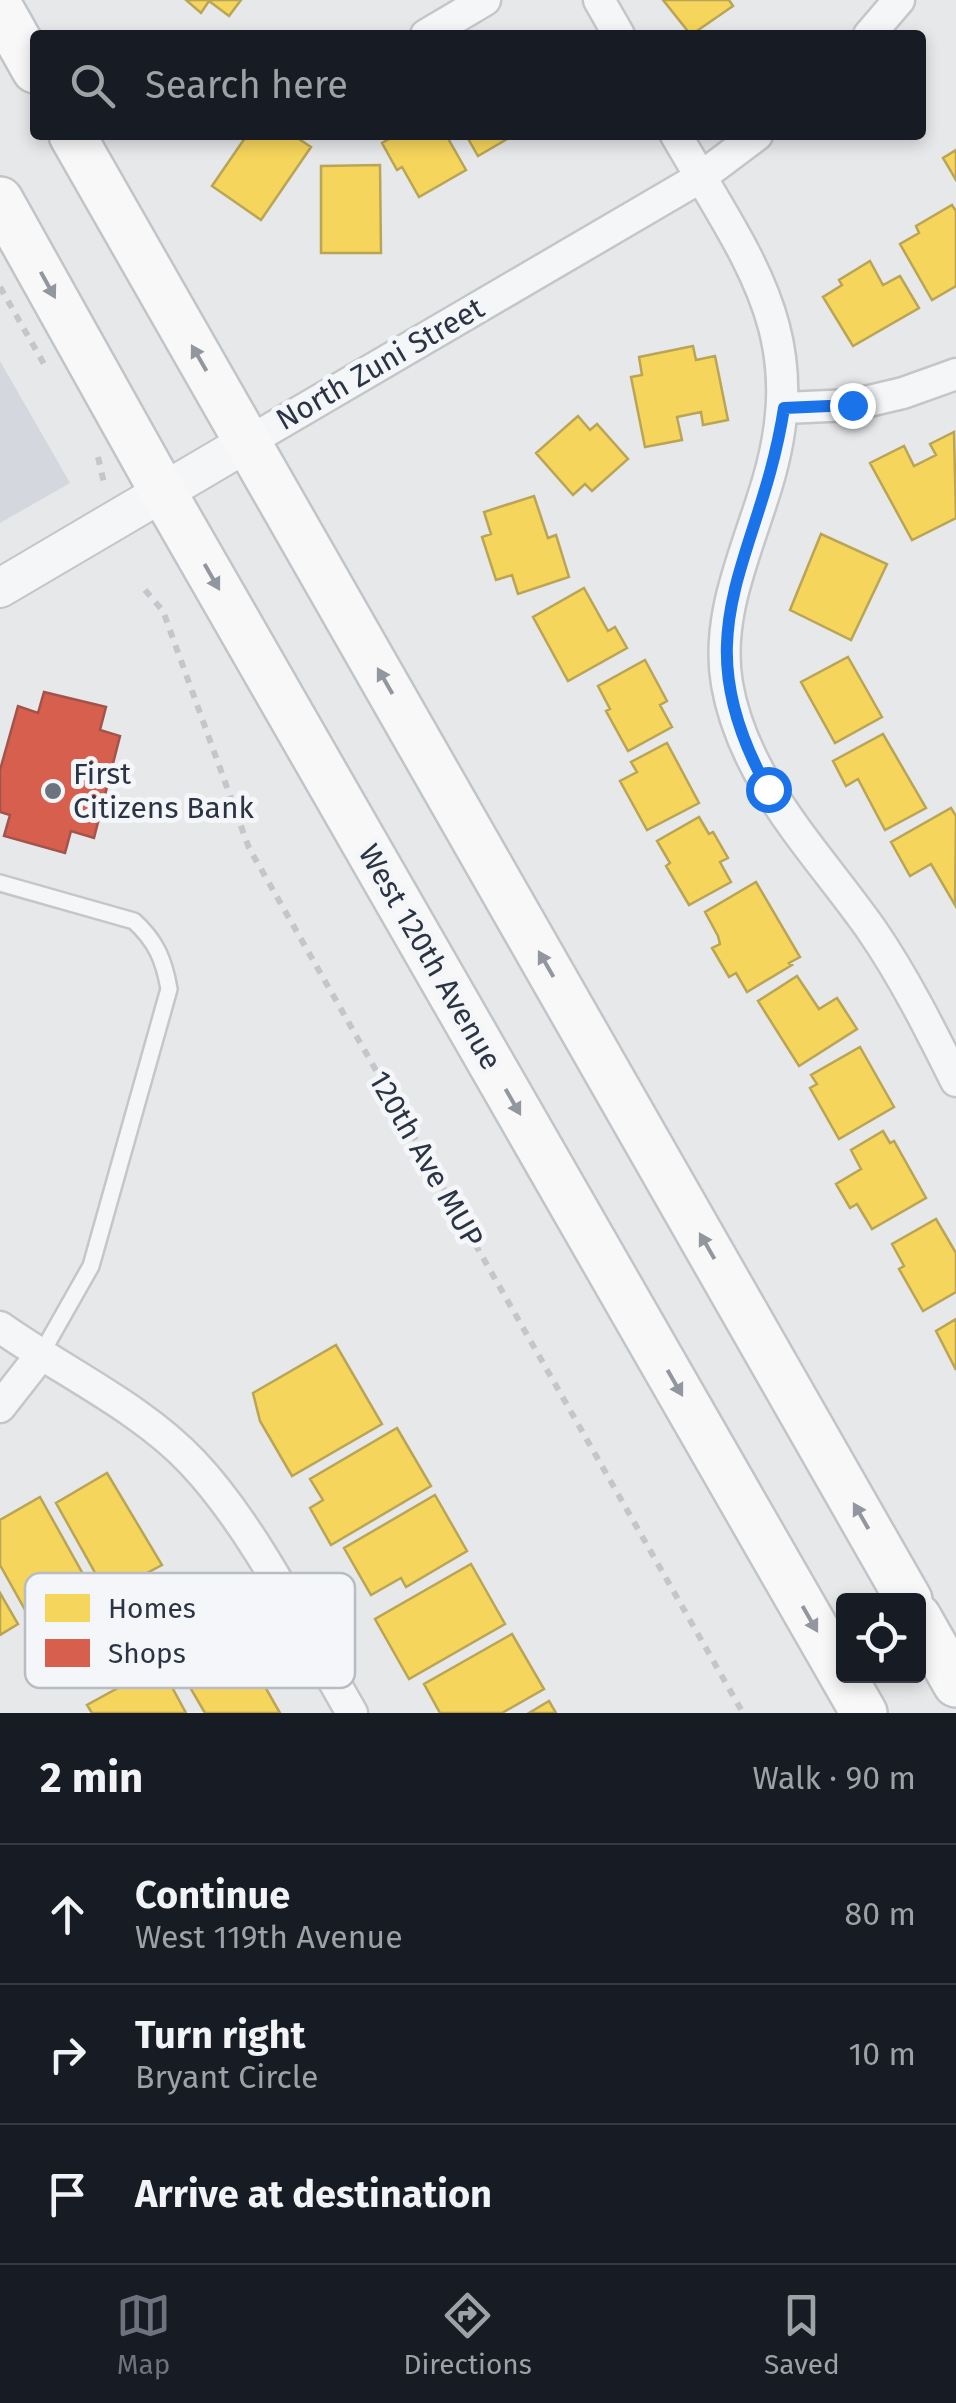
<!DOCTYPE html>
<meta charset="utf-8">
<style>
:root{--surface:#171b24;--page:#20242c;--text:#f1f3f6;--muted:#9ea1a6;--line:#363941;--accent:#6c737f}
body{margin:0;font-family:"Fira Sans",sans-serif;background:var(--page);color:var(--text)}
.controls{position:absolute;right:30px;bottom:30px;display:grid;overflow:hidden;border-radius:10px;box-shadow:0 5px 15px #0003}
.controls button{width:90px;height:90px;display:grid;place-items:center;padding:0;border:0;border-bottom:2px solid var(--line);background:var(--surface);color:var(--text);font:50px sans-serif}
.stop{position:absolute;width:30px;height:30px;margin:-22px;border:8px solid #1a73e8;border-radius:50%;background:#fff}
.stop.end{background:#1a73e8;border-color:#fff;box-shadow:0 2px 10px #0008}
.list{margin:0;padding:0;list-style:none}
h2{display:flex;justify-content:space-between;align-items:center;height:130px;margin:0;padding:0 40px;font-size:42px}
h2 small{font-size:32px;font-weight:400;color:var(--muted)}
.list li{display:grid;grid-template-columns:65px 1fr auto;gap:30px;align-items:center;box-sizing:border-box;height:140px;padding:0 40px;border-top:2px solid var(--line)}
.list b{display:block;font-size:38px;white-space:nowrap}
.list p{margin:0;font-size:32px;white-space:nowrap;color:var(--muted)}
.list em{font-size:32px;font-style:normal;color:var(--muted)}
.icon{flex:none;width:55px;height:55px;fill:none;stroke:currentColor;stroke-width:2;stroke-linecap:round;stroke-linejoin:round}
.map{position:relative;flex:none;width:956px;height:1713px;overflow:hidden}
.search{position:absolute;background:var(--surface);box-shadow:0 5px 15px #0003;left:30px;right:30px;top:30px;height:110px;display:flex;align-items:center;gap:25px;box-sizing:border-box;padding:0 35px;border-radius:10px;color:var(--muted);font-size:38px}
.sheet{height:550px;background:var(--surface)}
nav{display:flex;justify-content:space-around;align-items:center;box-sizing:border-box;height:140px;border-top:2px solid var(--line);background:var(--surface);font-size:28px;color:var(--muted)}
nav a{display:grid;justify-items:center;gap:5px}
nav .on{color:var(--accent)}
.map>svg:first-child{display:block}
.built{fill:#d4d7dd}
.homes{fill:#f6d55c;stroke:#b9a555;stroke-width:2.5}
.shops{fill:#d6604d;stroke:#a3534b;stroke-width:2.5}
.lines{fill:none;stroke-linecap:round;stroke-linejoin:round}
.service-casing{stroke:#c4c6c8;stroke-width:20}
.minor-casing{stroke:#c4c6c8;stroke-width:35}
.tertiary-casing{stroke:#c4c6c8;stroke-width:42}
.primary-casing{stroke:#c2c5c8;stroke-width:50}
.path{stroke:#c5c6ca;stroke-width:6;stroke-dasharray:8 8;stroke-linecap:butt}
.service{stroke:#f5f6f7;stroke-width:15}
.minor{stroke:#f5f6f7;stroke-width:30}
.tertiary{stroke:#f5f6f7;stroke-width:38}
.primary{stroke:#f8f8f8;stroke-width:45}
.oneway{fill:#92969e}
.route{stroke:#1a73e8;stroke-width:12}
.poi-dot{fill:#6c737f;stroke:#f4f6f9;stroke-width:4}
.labels{text-anchor:middle;stroke-width:10;stroke-linejoin:round;paint-order:stroke}
.street-label{font-size:30px;fill:#2b3445;stroke:#f4f6f9}
.poi-label{font-size:30px;fill:#2b3445;stroke:#f4f6f9;text-anchor:start}
.key{fill:#f4f6f9;stroke:#b8bcc3;stroke-width:2.5}
.key-label{font-size:28px;fill:#2b3445}
</style>
<div class="map">
<svg width="956" height="1713" viewBox="0 0 956 1713">
<rect width="100%" height="100%" fill="#e6e8ea"/>
<path class="built" d="M 0,361 L 70,483 L 0,523 Z"/>
<path class="homes" d="M 186,0 L 241,0 L 229,16 L 209,1 L 201,13 Z
M 663,0 L 729,0 L 733,6 L 691,35 Z
M 247,135 L 293,135 L 311,147 L 261,220 L 212,186 Z
M 396,135 L 446,135 L 466,170 L 419,197 L 402,167 L 397,170 L 382,143 Z
M 466,135 L 514,135 L 478,156 Z
M 956,150 L 956,180 L 943,158 Z
M 380,165 L 381,253 L 321,253 L 321,166 Z
M 952,205 L 956,211 L 956,286 L 932,300 L 900,244 L 919,233 L 916,226 Z
M 870,261 L 883,285 L 900,276 L 919,308 L 853,346 L 823,297 L 842,285 L 839,280 Z
M 693,346 L 696,360 L 715,356 L 728,420 L 703,425 L 701,412 L 677,417 L 682,440 L 645,447 L 631,377 L 642,375 L 639,357 Z
M 578,416 L 590,430 L 597,424 L 628,459 L 592,491 L 585,484 L 573,495 L 536,453 Z
M 954,432 L 956,518 L 912,540 L 870,463 L 904,446 L 914,466 L 936,455 L 930,444 Z
M 534,496 L 548,538 L 556,535 L 569,577 L 518,594 L 512,575 L 496,580 L 482,537 L 491,534 L 484,512 Z
M 821,534 L 887,564 L 851,640 L 790,610 Z
M 584,588 L 608,631 L 615,627 L 627,648 L 568,681 L 533,617 Z
M 848,657 L 882,717 L 835,743 L 801,682 Z
M 645,660 L 667,701 L 660,705 L 672,727 L 628,751 L 606,711 L 610,709 L 598,686 Z
M 883,734 L 926,808 L 885,830 L 858,779 L 846,786 L 833,761 Z
M 667,743 L 699,803 L 647,830 L 620,781 L 637,772 L 631,762 Z
M 951,808 L 956,816 L 955,905 L 931,864 L 910,876 L 891,842 Z
M 699,817 L 709,834 L 713,832 L 728,858 L 720,862 L 731,882 L 689,905 L 666,866 L 670,863 L 657,841 Z
M 756,882 L 800,957 L 789,963 L 792,965 L 747,992 L 736,973 L 729,977 L 712,948 L 720,944 L 718,936 L 705,912 Z
M 797,976 L 819,1009 L 837,998 L 857,1029 L 799,1066 L 758,1001 Z
M 860,1047 L 894,1107 L 839,1139 L 810,1088 L 817,1084 L 811,1075 Z
M 883,1131 L 890,1143 L 894,1141 L 926,1198 L 872,1229 L 857,1204 L 850,1208 L 836,1184 L 861,1169 L 851,1150 Z
M 936,1219 L 956,1253 L 956,1292 L 923,1311 L 899,1269 L 904,1266 L 892,1244 Z
M 956,1319 L 956,1370 L 936,1331 Z
M 336,1345 L 382,1424 L 292,1476 L 260,1421 L 253,1393 Z
M 397,1428 L 431,1486 L 331,1545 L 310,1508 L 323,1500 L 310,1479 Z
M 107,1473 L 162,1565 L 107,1594 L 56,1503 Z
M 435,1495 L 467,1551 L 406,1587 L 401,1578 L 371,1595 L 344,1548 Z
M 40,1497 L 93,1592 L 33,1624 L 0,1565 L 0,1520 Z
M 471,1564 L 505,1624 L 409,1679 L 375,1619 Z
M 0,1593 L 18,1624 L 0,1635 Z
M 227,1620 L 280,1713 L 205,1713 L 171,1655 Z
M 512,1634 L 544,1689 L 502,1713 L 440,1713 L 424,1684 Z
M 160,1665 L 186,1713 L 92,1713 L 87,1705 Z
M 549,1701 L 556,1713 L 529,1713 Z"/>
<path class="shops" d="M 44,692 L 106,707 L 100,730 L 120,736 L 94,838 L 71,831 L 65,853 L 4,836 L 10,815 L 0,812 L 0,770 L 18,706 L 38,713 Z"/>
<g class="lines">
<defs>
<path id="service" d="M 0,883 L 134,921 C 156,941 164,960 169,989 L 91,1266 L 40,1356"/>
<path id="minor" d="M 599,0 L 619,35
M 426,35 L 485,0
M 869,35 L 899,0
M 676,135 C 753,268 816,340 762,500 C 743,560 716,620 727,684 C 744,781 816,851 871,929 C 904,977 930,1029 956,1081
M 784,408 L 852,405 L 903,393 L 956,374
M 248,442 L 701,177 L 757,135
M 0,1327 C 62,1371 142,1408 193,1463 C 256,1530 305,1633 352,1713
M 0,1407 L 40,1356"/>
<path id="tertiary" d="M 0,588 L 248,442"/>
<path id="primary" d="M 0,8 L 35,70
M 72,135 L 909,1600
M 0,200 L 163,492 L 864,1713
M 918,1617 L 956,1684"/>
</defs>
<use href="#service" class="service-casing"/>
<use href="#minor" class="minor-casing"/>
<use href="#tertiary" class="tertiary-casing"/>
<use href="#primary" class="primary-casing"/>
<path class="path" d="M 0,287 L 44,364
M 98,457 L 104,483
M 145,590 L 163,611 L 249,848 L 743,1713"/>
<use href="#service" class="service"/>
<use href="#minor" class="minor"/>
<use href="#tertiary" class="tertiary"/>
<use href="#primary" class="primary"/>
</g>
<defs><path id="oneway-solid" d="M-6-.8H1V-3.2L6.5 0L1 3.2V.8H-6Z" transform="scale(2.5)"/></defs>
<g class="oneway">
<use href="#oneway-solid" transform="translate(48 285) rotate(61)"/>
<use href="#oneway-solid" transform="translate(199 358) rotate(-120)"/>
<use href="#oneway-solid" transform="translate(212 577) rotate(60)"/>
<use href="#oneway-solid" transform="translate(385 681) rotate(-120)"/>
<use href="#oneway-solid" transform="translate(546 964) rotate(-120)"/>
<use href="#oneway-solid" transform="translate(513 1102) rotate(60)"/>
<use href="#oneway-solid" transform="translate(707 1246) rotate(-120)"/>
<use href="#oneway-solid" transform="translate(675 1383) rotate(60)"/>
<use href="#oneway-solid" transform="translate(861 1516) rotate(-120)"/>
<use href="#oneway-solid" transform="translate(810 1619) rotate(60)"/>
</g>
<g class="lines">
<path class="route" d="M 768,789 C 678,629 760,563 784,408 L 852,405"/>
</g>
<circle class="poi-dot" cx="53" cy="791" r="10"/>
<g class="labels">
<g class="street-label">
<text transform="translate(380 364) rotate(-30)" y="10">North Zuni Street</text>
<text transform="translate(430 957) rotate(60)" y="10">West 120th Avenue</text>
<text transform="translate(426 1159) rotate(60)" y="10">120th Ave MUP</text>
</g>
<g class="poi-label">
<text x="73" y="784">First<tspan x="73" dy="34">Citizens Bank</tspan></text>
</g>
</g>
<rect x="25" y="1573" width="330" height="115" rx="15" class="key"/>
<rect x="45" y="1594" width="45" height="28" fill="#f6d55c"/>
<rect x="45" y="1639" width="45" height="28" fill="#d6604d"/>
<g class="key-label">
<text x="108" y="1618">Homes</text>
<text x="108" y="1663">Shops</text>
</g>
</svg>
<div class="controls">
<button><svg class="icon" aria-label="locate" viewBox="0 0 24 24"><circle cx="12" cy="12" r="6"/><path d="M12 2v4M12 18v4M2 12h4M18 12h4"/></svg></button>
</div>
<div class="stop" style="left:768px;top:789px"></div>
<div class="stop end" style="left:852px;top:405px"></div>
<div class="search"><svg class="icon" aria-label="search" viewBox="0 0 24 24"><circle cx="10" cy="10" r="6"/><path d="M15 15l6 6"/></svg>Search here</div>
</div>
<section class="sheet">
<h2>2 min<small>Walk · 90 m</small></h2>
<ul class="list">
<li><svg class="icon" aria-label="ahead" viewBox="0 0 24 24"><path d="M12 20V5M6 11l6-6 6 6"/></svg><div><b>Continue</b><p>West 119th Avenue</p></div><em>80 m</em></li>
<li><svg class="icon" aria-label="right" viewBox="0 0 24 24"><path d="M7 20v-9h11M14 6l5 5-5 5"/></svg><div><b>Turn right</b><p>Bryant Circle</p></div><em>10 m</em></li>
<li><svg class="icon" aria-label="arrive" viewBox="0 0 24 24"><path d="M6 21V4h12l-3 4 3 4H6"/></svg><div><b>Arrive at destination</b></div></li>
</ul>
</section>
<nav>
<a class="on"><svg class="icon" aria-label="map" viewBox="0 0 24 24"><path d="M3 6l6-2 6 2 6-2v14l-6 2-6-2-6 2zM9 4v14M15 6v14"/></svg>Map</a>
<a><svg class="icon" aria-label="directions" viewBox="0 0 24 24"><path d="M12 3l9 9-9 9-9-9zM9 14v-3h6M13 9l2 2-2 2"/></svg>Directions</a>
<a><svg class="icon" aria-label="saved" viewBox="0 0 24 24"><path d="M7 4h10v16l-5-4-5 4z"/></svg>Saved</a>
</nav>
